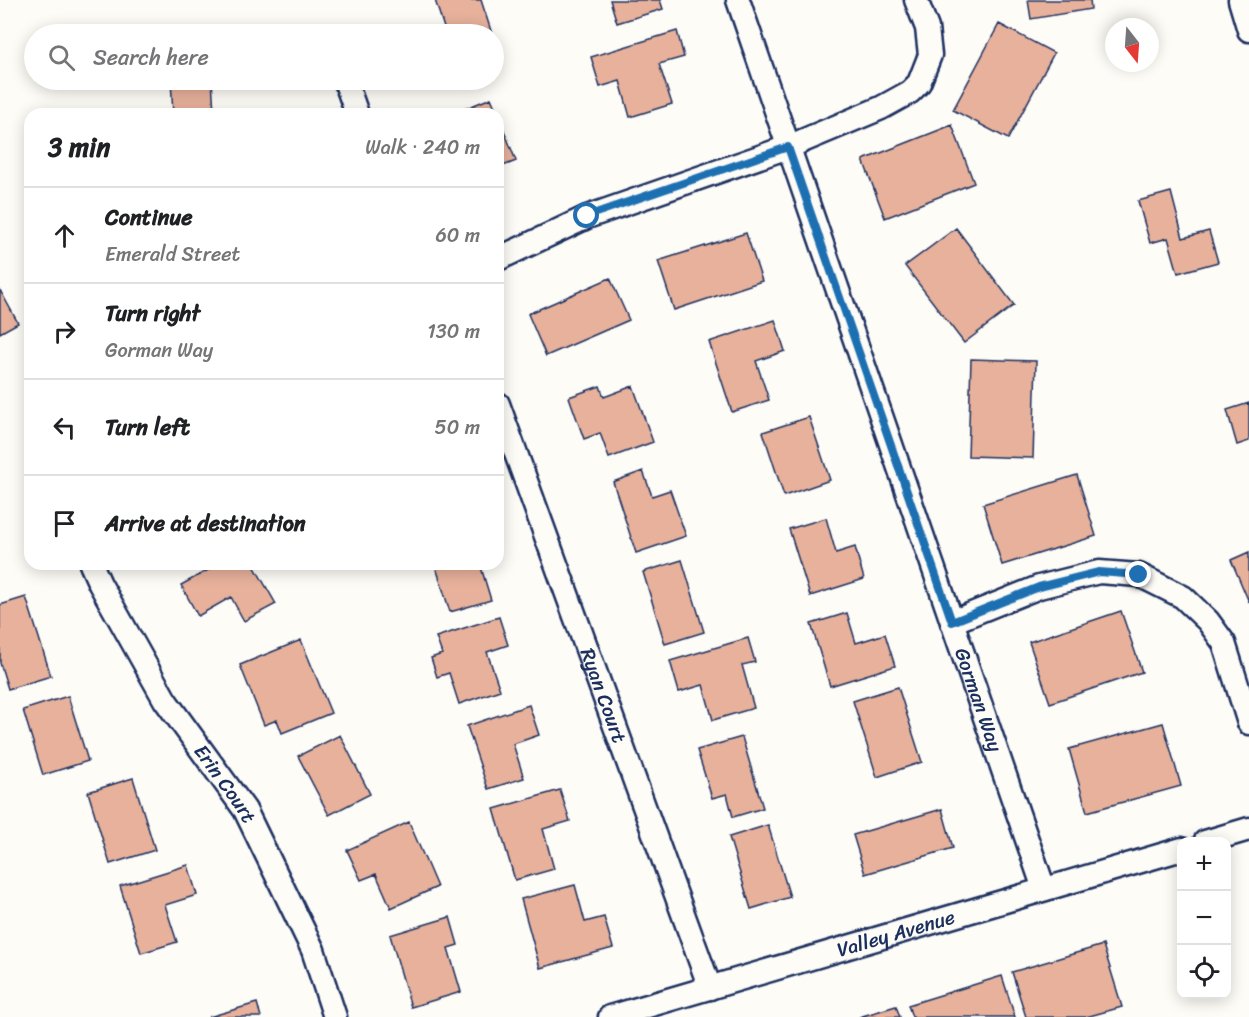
<!DOCTYPE html>
<meta charset="utf-8">
<style>
:root{--surface:#fff;--page:#f2f2f2;--text:#202124;--muted:#757577;--line:#e0e0e0}
body{margin:0;font-family:Sriracha,sans-serif;background:var(--page);color:var(--text)}
.controls{position:absolute;right:18px;bottom:18px;display:grid;overflow:hidden;border-radius:12px;box-shadow:0 3px 15px #0003}
.controls button{width:54px;height:54px;display:grid;place-items:center;padding:0;border:0;border-bottom:2px solid var(--line);background:var(--surface);color:var(--text);font:30px sans-serif}
.compass{position:absolute;left:1105px;top:18px;width:54px;height:54px;border-radius:50%;background:var(--surface);box-shadow:0 3px 15px #0003;rotate:163deg}
.stop{position:absolute;width:18px;height:18px;margin:-14px;border:4px solid #1f6fb2;border-radius:50%;background:#fff}
.stop.end{background:#1f6fb2;border-color:#fff;box-shadow:0 2px 6px #0008}
.list{margin:0;padding:0;list-style:none}
h2{display:flex;justify-content:space-between;align-items:center;height:78px;margin:0;padding:0 24px;font-size:26px}
h2 small{font-size:20px;font-weight:400;color:var(--muted)}
.list li{display:grid;grid-template-columns:39px 1fr auto;gap:18px;align-items:center;box-sizing:border-box;height:96px;padding:0 24px;border-top:2px solid var(--line)}
.list b{display:block;font-size:22px;white-space:nowrap}
.list p{margin:0;font-size:20px;white-space:nowrap;color:var(--muted)}
.list em{font-size:20px;font-style:normal;color:var(--muted)}
.icon{flex:none;width:33px;height:33px;fill:none;stroke:currentColor;stroke-width:2;stroke-linecap:round;stroke-linejoin:round}
.map{position:relative;flex:none;width:1249px;height:1017px;overflow:hidden}
.search{position:absolute;background:var(--surface);box-shadow:0 3px 15px #0003;left:24px;top:24px;width:480px;height:66px;display:flex;align-items:center;gap:15px;box-sizing:border-box;padding:0 21px;border-radius:33px;color:var(--muted);font-size:22px}
.panel{position:absolute;background:var(--surface);box-shadow:0 3px 15px #0003;left:24px;top:108px;width:480px;height:462px;border-radius:18px}
.map>svg:first-child{display:block}
.building{fill:#e7b19b;stroke:#1b2f5e;stroke-width:1.5}
.lines{fill:none;stroke-linecap:round;stroke-linejoin:round}
.street-casing{stroke:#1b2f5e;stroke-width:27}
.street{stroke:#fdfcf7;stroke-width:22}
.route{stroke:#1f6fb2;stroke-width:8}
.labels{text-anchor:middle;stroke-width:4.5;stroke-linejoin:round;paint-order:stroke}
.street-label{font-size:20px;fill:#1b2f5e;stroke:#fdfcf7}
</style>
<div class="map">
<svg width="1249" height="1017" viewBox="0 0 1249 1017">
<rect width="100%" height="100%" fill="#fdfcf7"/>
<filter id="ink" filterUnits="userSpaceOnUse"><feTurbulence type="fractalNoise" baseFrequency=".0167" numOctaves="2"/><feDisplacementMap in="SourceGraphic" scale="12" xChannelSelector="R" yChannelSelector="G"/><feConvolveMatrix kernelMatrix="1 2 1 2 8 2 1 2 1" color-interpolation-filters="sRGB"/></filter>
<g filter="url(#ink)">
<path class="building" d="M 435,0 L 481,0 L 492,34 L 446,34 Z
M 610,0 L 660,0 L 663,9 L 617,23 Z
M 1028,0 L 1090,0 L 1091,9 L 1031,19 Z
M 999,24 L 1054,53 L 1008,139 L 953,110 Z
M 677,31 L 684,57 L 659,64 L 672,104 L 630,117 L 620,81 L 600,87 L 591,57 Z
M 171,80 L 212,80 L 214,112 L 173,114 Z
M 491,98 L 498,114 L 452,114 Z
M 498,115 L 516,161 L 498,168 Z
M 952,125 L 974,183 L 885,218 L 863,160 Z
M 1171,192 L 1183,238 L 1209,231 L 1218,262 L 1178,273 L 1168,238 L 1150,243 L 1138,201 Z
M 956,228 L 1014,305 L 964,343 L 905,266 Z
M 746,233 L 762,281 L 674,310 L 658,261 Z
M 610,278 L 629,320 L 546,356 L 528,314 Z
M 0,290 L 18,323 L 0,333 Z
M 775,320 L 785,351 L 756,361 L 769,400 L 732,412 L 709,342 Z
M 971,359 L 1036,361 L 1033,458 L 968,456 Z
M 600,386 L 604,397 L 633,386 L 653,442 L 609,458 L 600,433 L 584,439 L 569,397 Z
M 1249,403 L 1249,441 L 1237,445 L 1227,410 Z
M 809,417 L 830,480 L 784,496 L 763,432 Z
M 643,471 L 652,496 L 670,490 L 686,536 L 636,553 L 613,482 Z
M 1077,475 L 1096,536 L 1002,565 L 983,504 Z
M 826,518 L 836,553 L 855,547 L 864,579 L 810,596 L 789,529 Z
M 1249,552 L 1249,602 L 1231,560 Z
M 682,560 L 704,632 L 665,644 L 643,572 Z
M 219,564 L 253,564 L 276,604 L 244,621 L 231,597 L 198,616 L 181,585 Z
M 435,564 L 480,564 L 491,600 L 450,612 Z
M 26,597 L 51,676 L 8,689 L 0,663 L 0,605 Z
M 1121,611 L 1142,672 L 1050,703 L 1029,642 Z
M 847,613 L 856,643 L 885,634 L 895,666 L 830,686 L 811,624 Z
M 499,617 L 508,645 L 487,652 L 500,690 L 459,704 L 449,673 L 437,677 L 431,658 L 442,654 L 436,637 Z
M 748,638 L 755,662 L 742,665 L 754,708 L 713,720 L 703,685 L 679,692 L 670,661 Z
M 301,640 L 331,713 L 282,733 L 277,720 L 264,725 L 240,665 Z
M 898,687 L 922,762 L 877,777 L 853,701 Z
M 68,696 L 88,761 L 43,775 L 23,710 Z
M 529,705 L 539,735 L 513,744 L 524,778 L 488,789 L 467,726 Z
M 1163,723 L 1181,786 L 1087,812 L 1069,749 Z
M 340,735 L 370,794 L 329,815 L 298,756 Z
M 742,737 L 763,808 L 733,817 L 727,794 L 712,798 L 697,750 Z
M 133,778 L 155,850 L 110,864 L 88,792 Z
M 560,790 L 570,821 L 543,829 L 554,869 L 515,880 L 494,809 Z
M 942,809 L 953,848 L 865,874 L 853,835 Z
M 409,822 L 437,887 L 391,908 L 376,874 L 361,880 L 347,850 Z
M 768,825 L 790,897 L 751,909 L 729,837 Z
M 188,865 L 197,895 L 165,905 L 177,942 L 141,953 L 120,886 Z
M 575,885 L 585,922 L 604,917 L 613,948 L 540,968 L 521,899 Z
M 450,917 L 458,945 L 448,948 L 461,992 L 411,1007 L 390,935 Z
M 1103,945 L 1122,1007 L 1086,1017 L 1026,1017 L 1012,972 Z
M 1002,976 L 1015,1017 L 912,1017 L 908,1005 Z
M 257,1003 L 261,1017 L 209,1017 Z
M 896,1006 L 900,1017 L 859,1017 Z"/>
<g class="lines">
<defs>
<g id="street">
<path id="s1" d="M 738,0 L 1044,889"/>
<path d="M 1240,0 L 1249,30"/>
<path d="M 345,80 L 357,114"/>
<path d="M 498,259 L 587,217 L 788,147 L 881,108 L 910,92 L 919,83 L 930,55 L 927,28 L 916,0"/>
<path id="s2" d="M 498,404 L 710,988"/>
<path id="s3" d="M 91,564 L 100,584 L 165,700 L 245,810 L 313,950 L 335,1017"/>
<path d="M 952,622 L 1039,587 L 1099,572 L 1139,575 L 1183,597 L 1208,621 L 1224,643 L 1249,723"/>
<path d="M 1205,842 L 1249,829"/>
<path id="s4" d="M 610,1017 L 1182,849"/>
</g>
</defs>
<use href="#street" class="street-casing"/>
<use href="#street" class="street"/>
</g>
</g>
<g class="lines" filter="url(#ink)">
<path class="route" d="M 587,216 L 788,147 L 952,622 L 1039,587 L 1099,572 L 1139,575"/>
</g>
<g class="labels">
<g class="street-label">
<text dy="7" stroke="none"><textPath href="#s2" startOffset="310">Ryan Court</textPath></text>
<text dy="7" stroke="none"><textPath href="#s1" startOffset="740">Gorman Way</textPath></text>
<text dy="7" stroke="none"><textPath href="#s3" startOffset="258">Erin Court</textPath></text>
<text dy="7" stroke="none"><textPath href="#s4" startOffset="298">Valley Avenue</textPath></text>
</g>
</g>
</svg>
<div class="controls">
<button>+</button>
<button>−</button>
<button><svg class="icon" aria-label="locate" viewBox="0 0 24 24"><circle cx="12" cy="12" r="6"/><path d="M12 2v4M12 18v4M2 12h4M18 12h4"/></svg></button>
</div>
<svg class="compass" viewBox="-18 -18 36 36"><path d="M0-13l5 13h-10z" fill="#e53935"/><path d="M0 13l5-13h-10z" fill="#757577"/></svg>
<div class="stop" style="left:587px;top:216px"></div>
<div class="stop end" style="left:1139px;top:575px"></div>
<div class="search"><svg class="icon" aria-label="search" viewBox="0 0 24 24"><circle cx="10" cy="10" r="6"/><path d="M15 15l6 6"/></svg>Search here</div>
<section class="panel">
<h2>3 min<small>Walk · 240 m</small></h2>
<ul class="list">
<li><svg class="icon" aria-label="ahead" viewBox="0 0 24 24"><path d="M12 20V5M6 11l6-6 6 6"/></svg><div><b>Continue</b><p>Emerald Street</p></div><em>60 m</em></li>
<li><svg class="icon" aria-label="right" viewBox="0 0 24 24"><path d="M7 20v-9h11M14 6l5 5-5 5"/></svg><div><b>Turn right</b><p>Gorman Way</p></div><em>130 m</em></li>
<li><svg class="icon" aria-label="left" viewBox="0 0 24 24"><path d="M17 20v-9H6M10 6l-5 5 5 5"/></svg><div><b>Turn left</b></div><em>50 m</em></li>
<li><svg class="icon" aria-label="arrive" viewBox="0 0 24 24"><path d="M6 21V4h12l-3 4 3 4H6"/></svg><div><b>Arrive at destination</b></div></li>
</ul>
</section>
</div>
